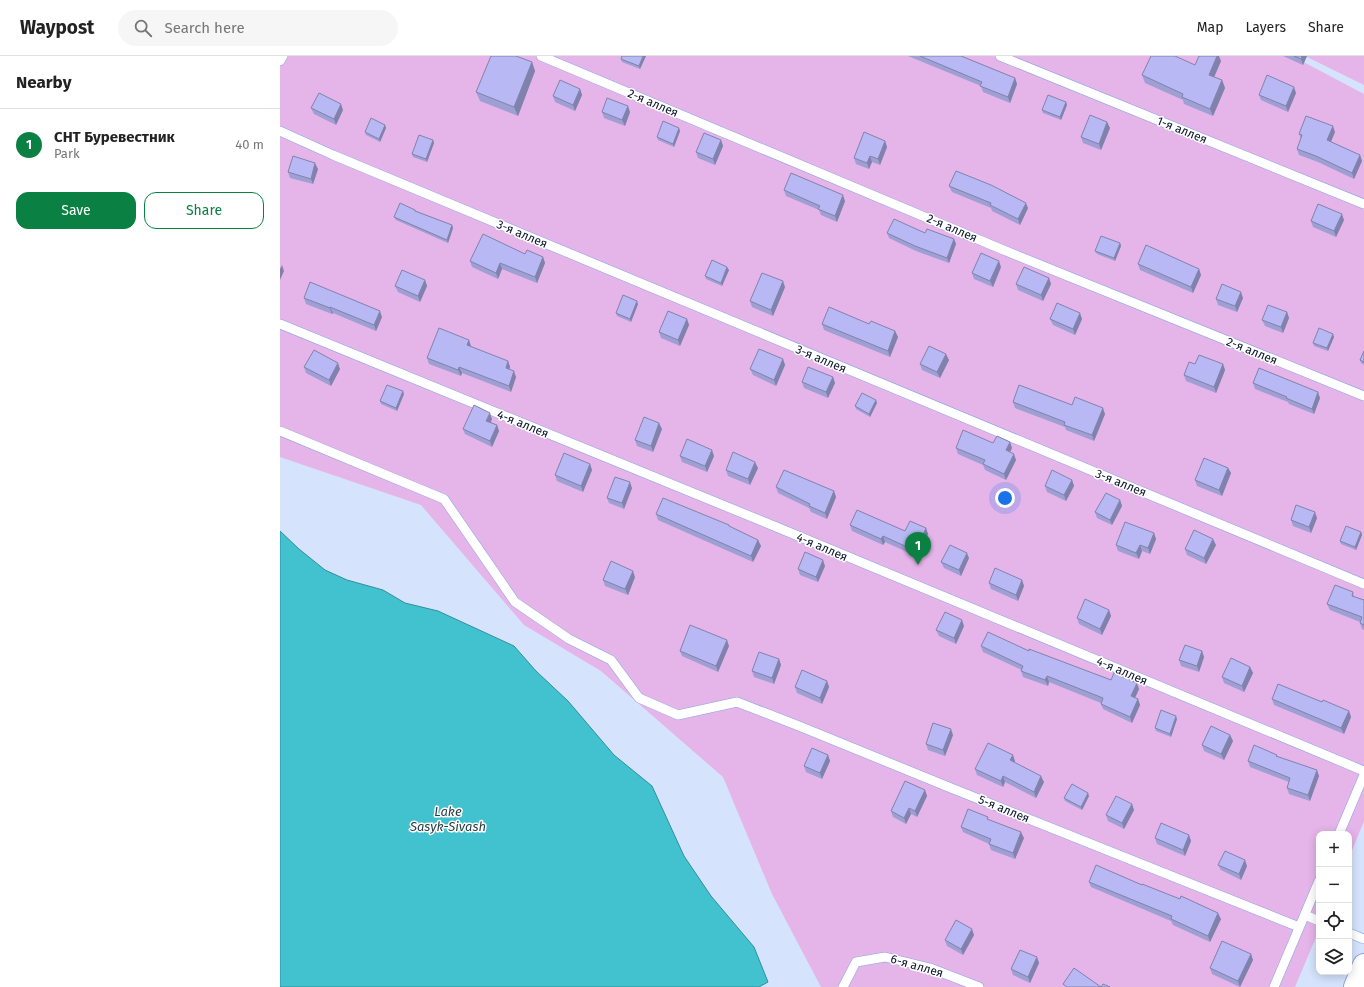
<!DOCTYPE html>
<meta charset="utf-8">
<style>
:root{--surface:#fff;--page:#f6f6f6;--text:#222;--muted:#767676;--line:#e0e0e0;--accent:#0b8043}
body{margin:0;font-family:"Fira Sans",sans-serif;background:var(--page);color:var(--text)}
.controls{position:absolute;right:12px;bottom:12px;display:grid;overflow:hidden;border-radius:8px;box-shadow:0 2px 10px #0003}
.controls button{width:36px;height:36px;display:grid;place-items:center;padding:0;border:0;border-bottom:1px solid var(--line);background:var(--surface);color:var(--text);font:20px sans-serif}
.you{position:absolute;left:725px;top:442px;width:14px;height:14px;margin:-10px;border:3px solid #fff;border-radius:50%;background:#1a73e8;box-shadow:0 0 0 6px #1a73e833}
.badge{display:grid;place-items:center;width:26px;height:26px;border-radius:50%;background:var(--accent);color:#fff;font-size:13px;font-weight:700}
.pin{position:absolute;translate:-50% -33px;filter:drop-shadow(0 1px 2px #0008)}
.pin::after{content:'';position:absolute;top:21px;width:14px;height:12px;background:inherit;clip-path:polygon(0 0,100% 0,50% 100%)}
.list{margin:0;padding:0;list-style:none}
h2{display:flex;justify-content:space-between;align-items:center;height:52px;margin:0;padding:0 16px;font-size:17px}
h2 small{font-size:13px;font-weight:400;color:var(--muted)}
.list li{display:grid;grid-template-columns:26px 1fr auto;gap:12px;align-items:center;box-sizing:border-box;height:72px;padding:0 16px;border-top:1px solid var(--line)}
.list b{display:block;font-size:15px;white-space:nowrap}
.list p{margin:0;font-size:13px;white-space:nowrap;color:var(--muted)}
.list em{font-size:13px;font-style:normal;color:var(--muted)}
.actions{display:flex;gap:8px;padding:12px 16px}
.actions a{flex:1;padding:9px 0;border:1px solid var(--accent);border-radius:12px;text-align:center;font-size:14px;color:var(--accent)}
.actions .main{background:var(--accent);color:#fff}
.icon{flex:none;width:22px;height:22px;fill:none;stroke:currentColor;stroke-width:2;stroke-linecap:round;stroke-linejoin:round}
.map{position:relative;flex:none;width:1084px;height:931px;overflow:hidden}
header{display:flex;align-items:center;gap:24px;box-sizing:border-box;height:56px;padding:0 20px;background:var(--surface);border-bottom:1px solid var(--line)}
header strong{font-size:19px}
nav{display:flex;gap:22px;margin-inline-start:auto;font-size:14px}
.search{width:280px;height:36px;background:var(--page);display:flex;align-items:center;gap:10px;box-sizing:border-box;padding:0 14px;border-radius:22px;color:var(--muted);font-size:15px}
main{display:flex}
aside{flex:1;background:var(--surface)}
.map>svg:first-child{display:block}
.green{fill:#e5b4e9}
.water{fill:#42c2ce;stroke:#318e9d}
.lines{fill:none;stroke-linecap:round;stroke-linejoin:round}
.lane-casing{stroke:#86a5e2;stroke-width:10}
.secondary-casing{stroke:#86a5e2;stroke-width:24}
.lane{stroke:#fff;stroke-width:9}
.secondary{stroke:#fff;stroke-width:22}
.wall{fill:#9e9fd2}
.shaded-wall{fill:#8182ab}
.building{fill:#b8b9f4;stroke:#8182ab}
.labels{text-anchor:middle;stroke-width:3;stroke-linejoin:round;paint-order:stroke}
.street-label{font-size:12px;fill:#09132a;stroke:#fff}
.water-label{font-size:13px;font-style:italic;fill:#254043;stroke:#fff}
</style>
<header>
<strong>Waypost</strong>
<div class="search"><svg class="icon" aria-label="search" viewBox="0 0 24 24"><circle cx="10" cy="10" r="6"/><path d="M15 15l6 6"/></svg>Search here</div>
<nav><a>Map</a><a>Layers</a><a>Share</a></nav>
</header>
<main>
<aside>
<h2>Nearby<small></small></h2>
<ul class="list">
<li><span class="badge">1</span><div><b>СНТ Буревестник</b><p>Park</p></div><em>40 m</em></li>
</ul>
<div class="actions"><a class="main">Save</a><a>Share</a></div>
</aside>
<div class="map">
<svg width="1084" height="931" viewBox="0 0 1084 931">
<rect width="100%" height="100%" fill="#d5e3fd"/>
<path class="green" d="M 0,0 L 1012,0 L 1084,38 L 1084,765 L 1069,802 L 1069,778 L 1039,778 L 1039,874 L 1015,931 L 541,931 L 492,838 L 443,721 L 321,615 L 244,569 L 141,449 L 0,401 Z
M 1025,0 L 1084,0 L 1084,29 Z"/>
<path class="water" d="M 0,475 L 19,493 L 45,514 L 67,524 L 103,534 L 125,547 L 158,555 L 234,590 L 256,615 L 288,645 L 334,699 L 372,730 L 404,800 L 431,840 L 474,891 L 488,926 L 479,931 L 0,931 Z"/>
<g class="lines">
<defs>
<path id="lane" d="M 261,0 L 721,193 L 1084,340
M 720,0 L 1084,148
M 0,5 L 3,0
M 0,75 L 53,99 L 1084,528
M 0,268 L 494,470 L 1084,715
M 0,375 L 164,443 L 235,546 L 289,583 L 331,604 L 359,642 L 398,659 L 457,646 L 519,670 L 671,732 L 1019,871
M 1059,778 L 1084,719
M 1025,859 L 1039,865
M 1069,877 L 1084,883
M 563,931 L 576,906 L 605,901 L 650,912 L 699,931
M 994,931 L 1039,825"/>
<path id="secondary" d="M 1075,931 L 1084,909"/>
</defs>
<use href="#lane" class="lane-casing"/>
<use href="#secondary" class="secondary-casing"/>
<use href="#lane" class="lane"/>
<use href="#secondary" class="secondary"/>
</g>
<path class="wall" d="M 342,0 L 366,0 L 360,13 L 342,6 L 341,3 Z
M 628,0 L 681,0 L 735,22 L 737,28 L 730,47 L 703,36 L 701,30 Z
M 1003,0 L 1027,0 L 1023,9 Z
M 941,5 L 934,21 L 942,24 L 945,32 L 933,60 L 904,48 L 903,44 L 865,27 L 862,19 Z
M 252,6 L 255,15 L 238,60 L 200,45 L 196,36 Z
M 300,33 L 302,39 L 295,55 L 275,46 L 273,40 Z
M 1016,37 L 1008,56 L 981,44 L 979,39 Z
M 786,46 L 787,49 L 781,64 L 763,57 L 762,54 Z
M 31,52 L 63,54 L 56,69 L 34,58 Z
M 322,56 L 350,56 L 345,70 L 324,62 Z
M 827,66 L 830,72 L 821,94 L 803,87 L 801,81 Z
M 105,69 L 106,72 L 100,86 L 86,79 L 85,76 Z
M 400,75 L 394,91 L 378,84 L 377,81 Z
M 1055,76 L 1051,86 L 1080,99 L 1082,105 L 1074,123 L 1038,106 L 1019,99 L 1017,93 L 1021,83 L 1019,78 Z
M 153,84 L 154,87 L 147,106 L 133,101 L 132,98 Z
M 441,84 L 443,90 L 435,109 L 418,102 L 416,96 Z
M 605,85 L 607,91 L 600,109 L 592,106 L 589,113 L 576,108 L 574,102 Z
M 38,113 L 33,128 L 10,122 L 8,116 Z
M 669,130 L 748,152 L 740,169 L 712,155 L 711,152 L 672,136 Z
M 504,134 L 565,145 L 557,166 L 541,159 L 539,154 L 506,140 Z
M 135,154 L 136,155 L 172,169 L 173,172 L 168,187 L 116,164 L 114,161 Z
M 1064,164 L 1056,181 L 1033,171 L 1031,165 Z
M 607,177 L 645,177 L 674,183 L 676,188 L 669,207 L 636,195 L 609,182 Z
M 840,187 L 841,190 L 835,205 L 817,198 L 815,195 Z
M 245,198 L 263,201 L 265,207 L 257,227 L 222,213 L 218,223 L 192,211 L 190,205 Z
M 858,208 L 919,213 L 921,219 L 913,237 L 860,214 Z
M 721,211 L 713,231 L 694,223 L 692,217 Z
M 449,214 L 442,230 L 426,223 L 425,220 Z
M 769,222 L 771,228 L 763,245 L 738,234 L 736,228 Z
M 145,224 L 147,230 L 140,246 L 118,236 L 115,230 Z
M 505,231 L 493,260 L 472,251 L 470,245 Z
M 24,242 L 102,261 L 96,275 L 53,257 L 52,258 L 26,248 Z
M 963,242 L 957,256 L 938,249 L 936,243 Z
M 358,248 L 351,266 L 337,260 L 336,257 Z
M 1007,256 L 1009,262 L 1003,277 L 985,270 L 982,264 Z
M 407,263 L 409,269 L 400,290 L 381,282 L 379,276 Z
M 770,263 L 802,263 L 795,279 L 773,269 Z
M 542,268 L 589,268 L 615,275 L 618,281 L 610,301 L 544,274 Z
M 1053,278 L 1054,281 L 1048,295 L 1034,290 L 1033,287 Z
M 189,284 L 190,291 L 228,305 L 230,311 L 229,313 L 236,321 L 231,336 L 182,317 L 181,320 L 149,308 L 147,302 Z
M 1084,295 L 1084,309 L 1081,307 L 1080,304 Z
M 503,303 L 505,309 L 496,330 L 473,319 L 470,313 Z
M 669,304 L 660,322 L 642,314 L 640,308 Z
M 915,308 L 943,308 L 945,314 L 936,337 L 906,325 L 904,319 Z
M 24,311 L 60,313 L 51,330 L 26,317 Z
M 553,321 L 555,327 L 548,342 L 524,332 L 522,326 Z
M 973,327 L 1040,342 L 1034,358 L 1009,348 L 1008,346 L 975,333 Z
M 124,338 L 117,355 L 101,348 L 100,345 Z
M 733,346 L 792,349 L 825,358 L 814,385 L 786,374 L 785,371 L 735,352 Z
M 597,347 L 590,361 L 576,353 L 575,350 Z
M 212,363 L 210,366 L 217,369 L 219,375 L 212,391 L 185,378 L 183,373 Z
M 382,373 L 373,396 L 357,390 L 355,384 Z
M 730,386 L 732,392 L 730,396 L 736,404 L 726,424 L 705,414 L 703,409 L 678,398 L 676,392 L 713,387 Z
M 400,400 L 434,400 L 427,416 L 402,406 Z
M 310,408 L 312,414 L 303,436 L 277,425 L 275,419 Z
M 478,412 L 470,429 L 448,420 L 446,414 Z
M 948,412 L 951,417 L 942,440 L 917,430 L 915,424 Z
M 792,424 L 794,430 L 786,445 L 767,436 L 765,430 Z
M 496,431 L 554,435 L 556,441 L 547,463 L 531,456 L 529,452 L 498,437 Z
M 352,432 L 344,453 L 329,447 L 327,442 Z
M 840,444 L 842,450 L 832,469 L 817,462 L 815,456 Z
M 376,458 L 449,469 L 450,471 L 478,484 L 481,490 L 473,506 L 378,464 Z
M 1037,462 L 1031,477 L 1013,470 L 1011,464 Z
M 570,469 L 625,475 L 646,472 L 648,478 L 638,501 L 605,486 L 603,489 L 572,475 Z
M 1081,476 L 1082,479 L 1076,494 L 1061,488 L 1060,485 Z
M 874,477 L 876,483 L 870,498 L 862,495 L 859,503 L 838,495 L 836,489 Z
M 936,489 L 926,508 L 907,499 L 905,493 Z
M 689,502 L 681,520 L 664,512 L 661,506 Z
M 545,510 L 538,526 L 520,519 L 518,513 Z
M 355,521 L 348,539 L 325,530 L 323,524 Z
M 742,524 L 744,530 L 738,545 L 711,533 L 709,527 Z
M 1073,536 L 1074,541 L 1084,544 L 1084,574 L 1082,573 L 1080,567 L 1080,566 L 1050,554 L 1047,548 Z
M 829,554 L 831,560 L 822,579 L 799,568 L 797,562 Z
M 684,570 L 676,588 L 659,580 L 656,574 Z
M 449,590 L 438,616 L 402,600 L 400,595 Z
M 701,590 L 749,595 L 831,624 L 859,633 L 855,642 L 858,643 L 860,649 L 852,667 L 823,653 L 821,648 L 821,647 L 769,626 L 768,630 L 743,621 L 741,615 L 742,614 L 703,596 Z
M 922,595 L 924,601 L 919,616 L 901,610 L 899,604 Z
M 499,603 L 501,609 L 494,628 L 474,621 L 472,615 Z
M 970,611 L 973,617 L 964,636 L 944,627 L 942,621 Z
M 547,625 L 549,631 L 542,648 L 517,637 L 515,631 Z
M 992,643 L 1042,646 L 1069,655 L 1071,661 L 1064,678 L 994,649 Z
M 897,663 L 891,681 L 876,675 L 875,672 Z
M 673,679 L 665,700 L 648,694 L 646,688 Z
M 950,679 L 953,685 L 944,704 L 924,695 L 922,689 Z
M 548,699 L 550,705 L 542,723 L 526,716 L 524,710 Z
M 997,700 L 1039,720 L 1030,745 L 1009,738 L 1007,732 L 1009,726 L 970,711 L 968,705 Z
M 735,705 L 734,706 L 764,726 L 756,742 L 725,726 L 723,731 L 697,719 L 695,713 Z
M 645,734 L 647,740 L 637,761 L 631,758 L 626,768 L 613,761 L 611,755 Z
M 809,740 L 802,754 L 785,745 L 784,742 Z
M 852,748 L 854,754 L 844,773 L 828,765 L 826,759 Z
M 708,763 L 744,782 L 735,803 L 711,794 L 709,788 L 683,776 L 681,771 Z
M 909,779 L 911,785 L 905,800 L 877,788 L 875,782 Z
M 938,809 L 967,810 L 961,824 L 941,814 Z
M 809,826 L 862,829 L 941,863 L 930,886 L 893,869 L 891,865 L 811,831 Z
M 694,879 L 683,899 L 667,890 L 665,884 Z
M 971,898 L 973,904 L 960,931 L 932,918 L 930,912 Z
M 757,901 L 759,907 L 750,927 L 733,919 L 731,913 Z"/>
<path class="shaded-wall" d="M 363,0 L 366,0 L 360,13 L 359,10 Z
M 937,0 L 939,0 L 941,5 L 932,26 L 929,19 Z
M 1022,0 L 1027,0 L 1023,9 L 1021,3 Z
M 252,6 L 255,15 L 238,60 L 234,51 Z
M 735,22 L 737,28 L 730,47 L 728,41 Z
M 942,24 L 945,32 L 933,60 L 930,53 Z
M 1014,31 L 1016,37 L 1008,56 L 1006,50 Z
M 300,33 L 302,39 L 295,55 L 293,49 Z
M 786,46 L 787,49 L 781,64 L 780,61 Z
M 61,48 L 63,54 L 56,69 L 54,63 Z
M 348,50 L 350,56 L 345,70 L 342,64 Z
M 827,66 L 830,72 L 821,94 L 819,88 Z
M 105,69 L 106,72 L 100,86 L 99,83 Z
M 1053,70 L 1055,76 L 1049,90 L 1047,84 Z
M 399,72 L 400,75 L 394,91 L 393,88 Z
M 153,84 L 154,87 L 147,106 L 146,103 Z
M 441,84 L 443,90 L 435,109 L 433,103 Z
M 605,85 L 607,91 L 600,109 L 598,103 Z
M 1080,99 L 1082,105 L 1074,123 L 1072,117 Z
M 590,100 L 592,106 L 589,113 L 587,107 Z
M 35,107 L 38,113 L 33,128 L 31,123 Z
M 563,139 L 565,145 L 557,166 L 555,160 Z
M 746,147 L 748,152 L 740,169 L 738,163 Z
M 1062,158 L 1064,164 L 1056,181 L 1054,175 Z
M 172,169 L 173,172 L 168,187 L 167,184 Z
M 674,183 L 676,188 L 669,207 L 667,202 Z
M 840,187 L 841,190 L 835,205 L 834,202 Z
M 263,201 L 265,207 L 257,227 L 255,221 Z
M 719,205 L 721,211 L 713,231 L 710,225 Z
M 220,207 L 222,213 L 218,223 L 216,217 Z
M 2,209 L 4,215 L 0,224 L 0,213 Z
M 447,211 L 449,214 L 442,230 L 441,227 Z
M 919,213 L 921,219 L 913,237 L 911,231 Z
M 769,222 L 771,228 L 763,245 L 761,239 Z
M 145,224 L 147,230 L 140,246 L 138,240 Z
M 503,225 L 505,231 L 493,260 L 491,254 Z
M 961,236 L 963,242 L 957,256 L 955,250 Z
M 357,245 L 358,248 L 351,266 L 350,263 Z
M 50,251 L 53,257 L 52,258 L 50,252 Z
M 100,255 L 102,261 L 96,275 L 94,269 Z
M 1007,256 L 1009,262 L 1003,277 L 1001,271 Z
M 800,257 L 802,263 L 795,279 L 793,273 Z
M 407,263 L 409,269 L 400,290 L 398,284 Z
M 615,275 L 618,281 L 610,301 L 608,295 Z
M 1053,278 L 1054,281 L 1048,295 L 1047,292 Z
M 189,284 L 191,290 L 189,295 L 187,289 Z
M 666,298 L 669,304 L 660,322 L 657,316 Z
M 503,303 L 505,309 L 496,330 L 494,324 Z
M 228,305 L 230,311 L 228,318 L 226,312 Z
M 58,307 L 60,313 L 51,330 L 49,324 Z
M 943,308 L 945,314 L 936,337 L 934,331 Z
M 179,311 L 182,317 L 181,320 L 178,314 Z
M 234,315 L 236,321 L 231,336 L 229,330 Z
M 553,321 L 555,327 L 548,342 L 546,336 Z
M 123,335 L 124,338 L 117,355 L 116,352 Z
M 1038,336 L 1040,342 L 1034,358 L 1032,353 Z
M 596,344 L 597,347 L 590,361 L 589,358 Z
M 823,352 L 825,358 L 814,385 L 812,379 Z
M 210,357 L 212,363 L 209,371 L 206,365 Z
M 379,367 L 382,373 L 373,396 L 371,390 Z
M 217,369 L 219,375 L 212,391 L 210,385 Z
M 730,386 L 732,392 L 728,400 L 726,394 Z
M 432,394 L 434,400 L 427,416 L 425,410 Z
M 734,398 L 736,404 L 726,424 L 724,418 Z
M 475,406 L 478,412 L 470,429 L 468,423 Z
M 310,408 L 312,414 L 303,436 L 301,430 Z
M 948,412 L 951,417 L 942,440 L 939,434 Z
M 792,424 L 794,430 L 786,445 L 784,439 Z
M 350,426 L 352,432 L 344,453 L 342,447 Z
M 554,435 L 556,441 L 547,463 L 545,457 Z
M 840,444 L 842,450 L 832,469 L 830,464 Z
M 1035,456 L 1037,462 L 1031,477 L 1029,471 Z
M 646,472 L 648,478 L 638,501 L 636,495 Z
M 1081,476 L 1082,479 L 1076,494 L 1075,491 Z
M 874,477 L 876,483 L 870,498 L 868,492 Z
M 603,480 L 605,486 L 603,489 L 601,483 Z
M 933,483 L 936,489 L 926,508 L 924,502 Z
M 478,484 L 481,490 L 473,506 L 471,500 Z
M 860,489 L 862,495 L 859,503 L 856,497 Z
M 687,497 L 689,502 L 681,520 L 679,514 Z
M 543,504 L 545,510 L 538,526 L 536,521 Z
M 353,515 L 355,521 L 348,539 L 345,533 Z
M 742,524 L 744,530 L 738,545 L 736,539 Z
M 829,554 L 831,560 L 822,579 L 820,573 Z
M 682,564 L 684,570 L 676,588 L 674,582 Z
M 447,584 L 449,590 L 438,616 L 436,610 Z
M 922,595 L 924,601 L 919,616 L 917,610 Z
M 499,603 L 501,609 L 494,628 L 492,622 Z
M 970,611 L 973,617 L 964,636 L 962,630 Z
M 767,620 L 769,626 L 768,630 L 765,624 Z
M 547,625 L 549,631 L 542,648 L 540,642 Z
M 857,627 L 859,633 L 853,646 L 851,640 Z
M 858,643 L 860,649 L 852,667 L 850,661 Z
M 1069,655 L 1071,661 L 1064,678 L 1061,672 Z
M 896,660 L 897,663 L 891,681 L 890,678 Z
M 671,673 L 673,679 L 665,700 L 663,694 Z
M 950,679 L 953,685 L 944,704 L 941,698 Z
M 548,699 L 550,705 L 542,723 L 540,717 Z
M 733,699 L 735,705 L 733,710 L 730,704 Z
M 1037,714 L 1039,720 L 1030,745 L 1028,739 Z
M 723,720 L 725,726 L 723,731 L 721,725 Z
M 761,720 L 764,726 L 756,742 L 754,736 Z
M 645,734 L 647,740 L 637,761 L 635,755 Z
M 808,737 L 809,740 L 802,754 L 801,751 Z
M 852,748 L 854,754 L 844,773 L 842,767 Z
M 629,752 L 631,758 L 626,768 L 624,762 Z
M 741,776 L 744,782 L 735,803 L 733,797 Z
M 909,779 L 911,785 L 905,800 L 903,794 Z
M 965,804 L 967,810 L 961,824 L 959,818 Z
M 938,857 L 941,863 L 930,886 L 928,880 Z
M 692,873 L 694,879 L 683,899 L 681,893 Z
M 971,898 L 973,904 L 960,931 L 958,925 Z
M 757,901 L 759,907 L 750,927 L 748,921 Z"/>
<path class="building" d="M 211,0 L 236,0 L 252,6 L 234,51 L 196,36 Z
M 342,0 L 363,0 L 359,10 L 341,3 Z
M 640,0 L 681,0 L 735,22 L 728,41 L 700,30 L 702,26 Z
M 871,0 L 895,0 L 915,9 L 919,0 L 937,0 L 929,19 L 942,24 L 930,53 L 902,41 L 903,38 L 862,19 Z
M 1014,0 L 1022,0 L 1021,3 Z
M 987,19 L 1014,31 L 1006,50 L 979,39 Z
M 280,24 L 300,33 L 293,49 L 273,40 Z
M 39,37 L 61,48 L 54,63 L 31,52 Z
M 768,39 L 786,46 L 780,61 L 762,54 Z
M 327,42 L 348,50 L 342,64 L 322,56 Z
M 810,59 L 827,66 L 819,88 L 801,81 Z
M 1026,60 L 1053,70 L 1047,84 L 1080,99 L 1072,117 L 1036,100 L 1017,93 L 1022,79 L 1019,78 Z
M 91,62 L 105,69 L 99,83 L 85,76 Z
M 383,65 L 399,72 L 393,88 L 377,81 Z
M 584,76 L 605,85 L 598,103 L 590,100 L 587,107 L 574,102 Z
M 424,77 L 441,84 L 433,103 L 416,96 Z
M 139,79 L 153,84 L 146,103 L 132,98 Z
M 13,100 L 35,107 L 31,123 L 8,116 Z
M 676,115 L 711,129 L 746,147 L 738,163 L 710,149 L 711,147 L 669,130 Z
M 511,117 L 563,139 L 555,160 L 538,153 L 540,150 L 504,134 Z
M 120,147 L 135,154 L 135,155 L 172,169 L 167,184 L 114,161 Z
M 1038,148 L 1062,158 L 1054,175 L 1031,165 Z
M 614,163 L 645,177 L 647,173 L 674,183 L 667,202 L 635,190 L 607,177 Z
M 203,178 L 245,198 L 247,194 L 263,201 L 255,221 L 220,207 L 216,217 L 190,205 Z
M 821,180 L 840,187 L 834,202 L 815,195 Z
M 866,189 L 919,213 L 911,231 L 858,208 Z
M 701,197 L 719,205 L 710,225 L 692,217 Z
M 432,204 L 447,211 L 441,227 L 425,220 Z
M 744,211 L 769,222 L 761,239 L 736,228 Z
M 122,214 L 145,224 L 138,240 L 115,230 Z
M 482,217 L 503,225 L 491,254 L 470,245 Z
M 30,226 L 100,255 L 94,269 L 50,251 L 50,252 L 24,242 Z
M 942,228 L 961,236 L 955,250 L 936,243 Z
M 343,239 L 357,245 L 350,263 L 336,257 Z
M 777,247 L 800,257 L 793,273 L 770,263 Z
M 988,249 L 1007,256 L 1001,271 L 982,264 Z
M 549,251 L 589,268 L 591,265 L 615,275 L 608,295 L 542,268 Z
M 388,255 L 407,263 L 398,284 L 379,276 Z
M 159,272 L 189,284 L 187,289 L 228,305 L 226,312 L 234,315 L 229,330 L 179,311 L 178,314 L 147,302 Z
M 1039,272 L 1053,278 L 1047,292 L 1033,287 Z
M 649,290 L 666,298 L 657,316 L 640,308 Z
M 479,293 L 503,303 L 494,324 L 470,313 Z
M 34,294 L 58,307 L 49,324 L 24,311 Z
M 1084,295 L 1084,306 L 1080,304 Z
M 919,299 L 943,308 L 934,331 L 904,319 L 909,306 L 915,308 Z
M 528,311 L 553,321 L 546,336 L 522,326 Z
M 979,312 L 1038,336 L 1032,353 L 1006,342 L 1007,341 L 973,327 Z
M 107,329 L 123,335 L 116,352 L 100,345 Z
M 739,329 L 792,349 L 795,341 L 823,352 L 812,379 L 784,369 L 785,366 L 733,346 Z
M 582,337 L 596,344 L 589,358 L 575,350 Z
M 194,349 L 210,357 L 206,365 L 217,369 L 210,385 L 183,373 Z
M 364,361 L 379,367 L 371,390 L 355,384 Z
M 683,374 L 713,387 L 717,380 L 730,386 L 726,394 L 734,398 L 724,418 L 703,408 L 705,404 L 676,392 Z
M 407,383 L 432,394 L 425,410 L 400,400 Z
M 453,396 L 475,406 L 468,423 L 446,414 Z
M 284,397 L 310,408 L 301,430 L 275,419 Z
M 924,402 L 948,412 L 939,434 L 915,424 Z
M 504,414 L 554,435 L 545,457 L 529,450 L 530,448 L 496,431 Z
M 772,414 L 792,424 L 784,439 L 765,430 Z
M 335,421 L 350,426 L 342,447 L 327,442 Z
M 826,437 L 840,444 L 830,464 L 815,456 Z
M 383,442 L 449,469 L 449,470 L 478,484 L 471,500 L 376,458 Z
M 1016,449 L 1035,456 L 1029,471 L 1011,464 Z
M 577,454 L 625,475 L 630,465 L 646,472 L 636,495 L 603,480 L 601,483 L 570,469 Z
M 845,466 L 874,477 L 868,492 L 860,489 L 856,497 L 836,489 Z
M 1066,470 L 1081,476 L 1075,491 L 1060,485 Z
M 914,474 L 933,483 L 924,502 L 905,493 Z
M 670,489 L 687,497 L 679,514 L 661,506 Z
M 525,496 L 543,504 L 536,521 L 518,513 Z
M 331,505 L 353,515 L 345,533 L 323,524 Z
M 715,512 L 742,524 L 736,539 L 709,527 Z
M 1055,529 L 1073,536 L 1072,540 L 1084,544 L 1084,569 L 1080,567 L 1082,561 L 1047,548 Z
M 805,543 L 829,554 L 820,573 L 797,562 Z
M 665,556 L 682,564 L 674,582 L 656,574 Z
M 410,569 L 447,584 L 436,610 L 400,595 Z
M 708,576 L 749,595 L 749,593 L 831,624 L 834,617 L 857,627 L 851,640 L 858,643 L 850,661 L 821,648 L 823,642 L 767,620 L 765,624 L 741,615 L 743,610 L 701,590 Z
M 905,589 L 922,595 L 917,610 L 899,604 Z
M 479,596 L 499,603 L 492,622 L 472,615 Z
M 951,602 L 970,611 L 962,630 L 942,621 Z
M 522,614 L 547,625 L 540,642 L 515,631 Z
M 998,628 L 1042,646 L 1043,644 L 1069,655 L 1061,672 L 992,643 Z
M 881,654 L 896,660 L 890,678 L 875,672 Z
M 653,667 L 671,673 L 663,694 L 646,688 Z
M 931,670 L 950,679 L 941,698 L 922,689 Z
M 708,687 L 733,699 L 730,704 L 761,720 L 754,736 L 723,720 L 721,725 L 695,713 Z
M 974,689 L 997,699 L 996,700 L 1037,714 L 1028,739 L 1007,732 L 1010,722 L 968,705 Z
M 532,692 L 548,699 L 540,717 L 524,710 Z
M 625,725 L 645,734 L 635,755 L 629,752 L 624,762 L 611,755 Z
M 792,728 L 808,737 L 801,751 L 784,742 Z
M 836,740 L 852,748 L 842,767 L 826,759 Z
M 688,753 L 708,761 L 707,763 L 741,776 L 733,797 L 709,788 L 711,783 L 681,771 Z
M 881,767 L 909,779 L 903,794 L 875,782 Z
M 945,795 L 965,804 L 959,818 L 938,809 Z
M 816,809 L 862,829 L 862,828 L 900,843 L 901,840 L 938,857 L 928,880 L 891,863 L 892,860 L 809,826 Z
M 676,864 L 692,873 L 681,893 L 665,884 Z
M 942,885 L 971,898 L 958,925 L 930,912 Z
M 740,894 L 757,901 L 748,921 L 731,913 Z
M 794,912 L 821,931 L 787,931 L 783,928 Z
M 823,928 L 830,931 L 821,931 Z"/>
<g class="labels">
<g class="street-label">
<text transform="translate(373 47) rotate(23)" y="4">2-я аллея</text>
<text transform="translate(902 74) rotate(22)" y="4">1-я аллея</text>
<text transform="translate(672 172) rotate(23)" y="4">2-я аллея</text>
<text transform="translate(242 178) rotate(23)" y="4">3-я аллея</text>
<text transform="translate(972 295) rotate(22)" y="4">2-я аллея</text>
<text transform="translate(541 303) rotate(23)" y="4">3-я аллея</text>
<text transform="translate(243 368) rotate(22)" y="4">4-я аллея</text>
<text transform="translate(841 427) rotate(22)" y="4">3-я аллея</text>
<text transform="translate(542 491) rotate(23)" y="4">4-я аллея</text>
<text transform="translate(842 615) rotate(23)" y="4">4-я аллея</text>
<text transform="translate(724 753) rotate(22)" y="4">5-я аллея</text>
<text transform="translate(637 910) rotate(16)" y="4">6-я аллея</text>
</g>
<g class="water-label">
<text x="168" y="760">Lake<tspan x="168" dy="15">Sasyk-Sivash</tspan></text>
</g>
</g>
</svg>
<div class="controls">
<button>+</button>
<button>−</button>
<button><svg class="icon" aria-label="locate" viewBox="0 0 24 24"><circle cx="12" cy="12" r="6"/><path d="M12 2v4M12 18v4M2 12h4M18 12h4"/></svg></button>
<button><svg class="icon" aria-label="layers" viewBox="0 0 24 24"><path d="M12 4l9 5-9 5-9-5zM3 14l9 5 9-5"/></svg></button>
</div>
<div class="you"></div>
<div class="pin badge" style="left:638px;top:509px">1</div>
</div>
</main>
